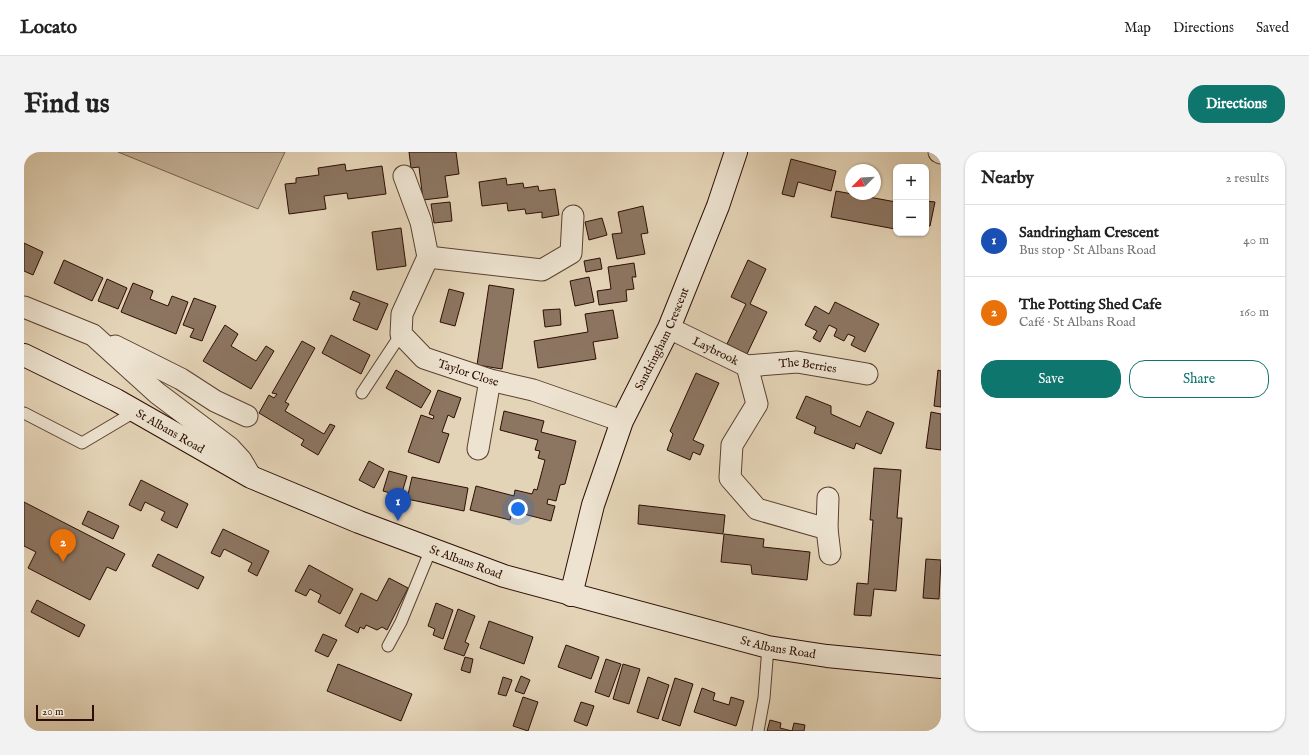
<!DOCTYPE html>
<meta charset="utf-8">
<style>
:root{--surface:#fff;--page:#f2f2f2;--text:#222;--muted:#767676;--line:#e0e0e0;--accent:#0f766e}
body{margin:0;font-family:"IM FELL English",serif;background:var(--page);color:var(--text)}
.controls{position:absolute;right:12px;top:12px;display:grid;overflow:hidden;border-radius:8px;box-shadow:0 1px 3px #0004}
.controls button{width:36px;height:36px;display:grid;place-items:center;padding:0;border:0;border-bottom:1px solid var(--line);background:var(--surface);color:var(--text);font:20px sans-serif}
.compass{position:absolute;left:821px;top:12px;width:36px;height:36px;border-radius:50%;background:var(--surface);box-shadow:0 1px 3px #0004;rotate:246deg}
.scale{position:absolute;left:12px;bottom:10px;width:58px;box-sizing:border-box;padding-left:4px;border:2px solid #2d0e04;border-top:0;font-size:11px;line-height:14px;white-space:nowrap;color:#2d0e04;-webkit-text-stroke:3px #ede3d0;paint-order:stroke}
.you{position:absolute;left:494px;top:357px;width:14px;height:14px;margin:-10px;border:3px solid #fff;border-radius:50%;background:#1a73e8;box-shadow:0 0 0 6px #1a73e833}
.badge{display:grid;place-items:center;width:26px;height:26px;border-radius:50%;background:var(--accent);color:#fff;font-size:13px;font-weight:700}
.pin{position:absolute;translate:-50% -33px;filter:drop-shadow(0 1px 2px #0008)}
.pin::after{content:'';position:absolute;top:21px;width:14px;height:12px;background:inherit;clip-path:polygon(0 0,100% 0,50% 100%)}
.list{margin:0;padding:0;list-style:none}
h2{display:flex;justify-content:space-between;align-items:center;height:52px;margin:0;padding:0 16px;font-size:17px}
h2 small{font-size:13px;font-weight:400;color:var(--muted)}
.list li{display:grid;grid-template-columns:26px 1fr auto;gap:12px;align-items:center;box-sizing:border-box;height:72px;padding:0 16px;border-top:1px solid var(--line)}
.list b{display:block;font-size:15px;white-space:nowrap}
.list p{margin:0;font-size:13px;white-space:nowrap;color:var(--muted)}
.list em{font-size:13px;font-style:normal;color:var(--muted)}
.actions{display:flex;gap:8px;padding:12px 16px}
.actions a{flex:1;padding:9px 0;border:1px solid var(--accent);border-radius:16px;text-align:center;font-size:14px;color:var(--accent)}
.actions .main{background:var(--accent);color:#fff}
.map{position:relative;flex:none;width:917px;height:579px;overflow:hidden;border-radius:16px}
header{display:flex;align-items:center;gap:24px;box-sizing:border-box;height:56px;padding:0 20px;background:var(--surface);border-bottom:1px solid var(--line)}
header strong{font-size:19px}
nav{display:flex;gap:22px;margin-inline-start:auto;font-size:14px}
.intro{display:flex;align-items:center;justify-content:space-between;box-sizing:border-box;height:96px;padding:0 24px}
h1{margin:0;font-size:28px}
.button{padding:10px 18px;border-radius:16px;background:var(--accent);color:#fff;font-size:14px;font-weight:700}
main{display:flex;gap:24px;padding:0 24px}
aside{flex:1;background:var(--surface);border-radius:16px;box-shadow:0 1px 3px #0004}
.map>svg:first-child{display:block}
.green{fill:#c5b299;stroke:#79604e}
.building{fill:#8c7561;stroke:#2d0e04}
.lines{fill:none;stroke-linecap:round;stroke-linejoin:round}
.lane-casing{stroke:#5b4031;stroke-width:13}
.street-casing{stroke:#5b4031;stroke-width:23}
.secondary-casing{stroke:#2d0e04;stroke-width:24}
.lane{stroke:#ede3d0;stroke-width:11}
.street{stroke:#ede3d0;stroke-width:21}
.secondary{stroke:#ede3d0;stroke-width:22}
.labels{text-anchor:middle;stroke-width:3;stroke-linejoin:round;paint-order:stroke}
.street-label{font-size:12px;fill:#2d0e04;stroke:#ede3d0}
</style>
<header>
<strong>Locato</strong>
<nav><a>Map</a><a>Directions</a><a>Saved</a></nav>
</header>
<div class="intro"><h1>Find us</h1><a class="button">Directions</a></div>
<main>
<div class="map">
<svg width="917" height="579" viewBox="0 0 917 579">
<rect width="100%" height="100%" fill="#e4d4b7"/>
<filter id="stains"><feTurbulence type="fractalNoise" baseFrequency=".005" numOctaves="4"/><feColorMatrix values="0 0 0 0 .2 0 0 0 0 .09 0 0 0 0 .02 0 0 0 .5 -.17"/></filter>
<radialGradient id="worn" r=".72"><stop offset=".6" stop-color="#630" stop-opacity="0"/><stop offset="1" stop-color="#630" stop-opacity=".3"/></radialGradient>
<path class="green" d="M 94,0 L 261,0 L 234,57 Z"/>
<path class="building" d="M 385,0 L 432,0 L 435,22 L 421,24 L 424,45 L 399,48 L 395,15 L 387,16 Z
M 767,7 L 812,19 L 807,39 L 774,30 L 770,45 L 758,42 Z
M 321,12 L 322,19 L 358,14 L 362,42 L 324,47 L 323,41 L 300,44 L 302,57 L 265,62 L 261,32 L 272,31 L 272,26 L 295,23 L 294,16 Z
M 482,26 L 483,33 L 499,31 L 500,36 L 514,34 L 515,39 L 531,37 L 535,63 L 518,66 L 518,60 L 502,62 L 501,57 L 484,59 L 483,51 L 458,54 L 455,30 Z
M 812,39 L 872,50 L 871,77 L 807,65 Z
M 902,49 L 911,50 L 906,74 L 902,73 Z
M 426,50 L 428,69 L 410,71 L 407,52 Z
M 619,54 L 624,81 L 617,82 L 621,102 L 593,107 L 588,82 L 598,81 L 594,60 Z
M 578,66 L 583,83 L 565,88 L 561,70 Z
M 377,76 L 382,114 L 353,118 L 348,80 Z
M 0,91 L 19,100 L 9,123 L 0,119 Z
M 576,106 L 578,117 L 562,120 L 560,109 Z
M 40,108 L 79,126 L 68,149 L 30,131 Z
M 724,108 L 742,117 L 726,152 L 743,160 L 723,202 L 703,192 L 722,152 L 707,145 Z
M 610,111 L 612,125 L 608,125 L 610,137 L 602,138 L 603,149 L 575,153 L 573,139 L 587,137 L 584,115 Z
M 565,125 L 570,150 L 551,154 L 546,129 Z
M 83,127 L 103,136 L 94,157 L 74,149 Z
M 109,131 L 129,139 L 126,147 L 144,154 L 148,144 L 164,150 L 152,182 L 97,160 Z
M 465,133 L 490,137 L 478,217 L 453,213 Z
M 425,137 L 440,141 L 431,174 L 416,170 Z
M 329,139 L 364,152 L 353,178 L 329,168 L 336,151 L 326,147 Z
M 170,146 L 192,154 L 178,189 L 166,185 L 170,177 L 159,173 Z
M 811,150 L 855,172 L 841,200 L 827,193 L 831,185 L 824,182 L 820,189 L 810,184 L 813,177 L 805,173 L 796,190 L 789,186 L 793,179 L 781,173 L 791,154 L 805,162 Z
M 536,157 L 537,173 L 521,175 L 519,158 Z
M 589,158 L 594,186 L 569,190 L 572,207 L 514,216 L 510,189 L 564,180 L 561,162 Z
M 201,173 L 214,182 L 207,194 L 232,209 L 242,194 L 250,199 L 227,237 L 179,209 Z
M 307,183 L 346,203 L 337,222 L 298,201 Z
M 278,189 L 291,196 L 261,250 L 265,252 L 261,259 L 300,282 L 306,272 L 311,274 L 294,303 L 277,293 L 280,288 L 235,261 L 245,243 L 250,246 L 253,242 L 248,241 Z
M 372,218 L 407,239 L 397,256 L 362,236 Z
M 914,218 L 917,219 L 917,255 L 910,254 Z
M 672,221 L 695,231 L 669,288 L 680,293 L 676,303 L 669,300 L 666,308 L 643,298 L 649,282 L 646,279 Z
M 414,238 L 437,246 L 430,266 L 424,263 L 418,280 L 425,282 L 415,311 L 384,300 L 397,263 L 409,267 L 410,264 L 405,262 Z
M 782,244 L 807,254 L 807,262 L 836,275 L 843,259 L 870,271 L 857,302 L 832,291 L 830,297 L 790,281 L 792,275 L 772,266 Z
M 480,259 L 520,269 L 517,280 L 552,289 L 541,332 L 536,333 L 532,349 L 524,347 L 523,352 L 531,354 L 527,369 L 488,359 L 486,368 L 446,358 L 452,334 L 490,344 L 491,338 L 508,342 L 510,337 L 513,338 L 521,308 L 514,306 L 516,299 L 511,298 L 514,288 L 476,278 Z
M 907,260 L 917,262 L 917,298 L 902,296 Z
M 345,309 L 360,317 L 350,336 L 335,328 Z
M 850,316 L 877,318 L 873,366 L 878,366 L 872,439 L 850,437 L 847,464 L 830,463 L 833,431 L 844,432 L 849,368 L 846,368 Z
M 365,319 L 383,324 L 377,344 L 359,339 Z
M 388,325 L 444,336 L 440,359 L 383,347 Z
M 117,328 L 164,352 L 153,376 L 137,368 L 141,360 L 121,350 L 117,359 L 105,353 Z
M 0,350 L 101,402 L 92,419 L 83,415 L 66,448 L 4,416 L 12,400 L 0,394 Z
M 615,353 L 701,363 L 699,382 L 614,372 Z
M 64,359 L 95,374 L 89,387 L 58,372 Z
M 199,377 L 245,399 L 233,424 L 224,419 L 228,411 L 200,397 L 196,405 L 187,401 Z
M 700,382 L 740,387 L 739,395 L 786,400 L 783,428 L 728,422 L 727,413 L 697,410 Z
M 134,402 L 180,425 L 174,437 L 128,414 Z
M 902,407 L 917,408 L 915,447 L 899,446 Z
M 285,413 L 329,437 L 316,462 L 294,450 L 297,443 L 286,437 L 282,444 L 271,439 Z
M 365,426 L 384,436 L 363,478 L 358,475 L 353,478 L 342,473 L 340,477 L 336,475 L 334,481 L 321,474 L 337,441 L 353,449 Z
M 13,448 L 61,473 L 55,485 L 7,460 Z
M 412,451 L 429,458 L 419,487 L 409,483 L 411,477 L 404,474 Z
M 434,457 L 451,464 L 441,490 L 445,492 L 440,504 L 420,497 Z
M 465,469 L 509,485 L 500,512 L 456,496 Z
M 299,482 L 313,488 L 304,505 L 291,499 Z
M 542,493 L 575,505 L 567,527 L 534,515 Z
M 441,505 L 449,507 L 446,521 L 437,518 Z
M 582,507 L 597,512 L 585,545 L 571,540 Z
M 314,512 L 388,542 L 377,569 L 303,539 Z
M 599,512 L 616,517 L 605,552 L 589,547 Z
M 497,524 L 506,528 L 500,542 L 491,539 Z
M 479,525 L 488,528 L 482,544 L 474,542 Z
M 624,525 L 645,533 L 634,567 L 613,560 Z
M 651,526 L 669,532 L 656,574 L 638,568 Z
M 678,536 L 691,541 L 689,548 L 705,553 L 707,545 L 720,549 L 712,574 L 670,560 Z
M 499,545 L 514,550 L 504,579 L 489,574 Z
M 557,550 L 570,554 L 563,574 L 550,569 Z
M 746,568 L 757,571 L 756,576 L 768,579 L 770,571 L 781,573 L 780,579 L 743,579 Z"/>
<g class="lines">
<defs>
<path id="lane" d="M 338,241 L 377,182
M 0,261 L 58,291 L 112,259
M 364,494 L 377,470 L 407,397
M 734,579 L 740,546 L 744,495"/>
<g id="street">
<path d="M 915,0 L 917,1"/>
<path d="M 380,24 L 397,70 L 404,105"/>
<path id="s1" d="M 549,64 L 547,101 L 518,118 L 404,105 L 378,162 L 377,182 L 400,206 L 466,228 L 509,238 L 598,269"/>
<path d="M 0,155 L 69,183 L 133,241 L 206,296 L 217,308 L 227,325"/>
<path id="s2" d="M 645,176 L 723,214 L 733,252 L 708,293 L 706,326 L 733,357 L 803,377 L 806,402"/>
<path d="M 91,194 L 157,227 L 191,249 L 223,264"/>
<path id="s3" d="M 723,214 L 773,210 L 843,222"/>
<path d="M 454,297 L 466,228"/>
<path d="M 803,377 L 804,346"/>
</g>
<g id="secondary">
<path id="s4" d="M 0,203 L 92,248 L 227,325 L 335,370 L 480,424 L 744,495 L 803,504 L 917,515"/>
<path id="s5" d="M 547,443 L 569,353 L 598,269 L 645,176 L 694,54 L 712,0"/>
</g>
</defs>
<use href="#lane" class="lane-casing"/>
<use href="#street" class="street-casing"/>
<use href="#secondary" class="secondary-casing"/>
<use href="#lane" class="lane"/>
<use href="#street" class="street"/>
<use href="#secondary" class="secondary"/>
</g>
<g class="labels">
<g class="street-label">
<text dy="4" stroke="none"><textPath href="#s5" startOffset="273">Sandringham Crescent</textPath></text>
<text dy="4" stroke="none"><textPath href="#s2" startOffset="52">Laybrook</textPath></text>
<text dy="4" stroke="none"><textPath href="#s3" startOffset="61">The Berries</textPath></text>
<text dy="4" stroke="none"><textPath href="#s1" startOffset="348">Taylor Close</textPath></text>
<text dy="4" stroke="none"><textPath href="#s4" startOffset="165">St Albans Road</textPath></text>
<text dy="4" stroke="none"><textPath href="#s4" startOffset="489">St Albans Road</textPath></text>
<text dy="4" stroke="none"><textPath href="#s4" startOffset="813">St Albans Road</textPath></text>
</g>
</g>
<rect width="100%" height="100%" filter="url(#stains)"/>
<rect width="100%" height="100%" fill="url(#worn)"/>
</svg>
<div class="controls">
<button>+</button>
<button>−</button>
</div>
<svg class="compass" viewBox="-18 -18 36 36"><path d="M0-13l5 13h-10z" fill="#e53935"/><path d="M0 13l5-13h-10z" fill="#767676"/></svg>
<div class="scale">20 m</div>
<div class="you"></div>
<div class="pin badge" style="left:374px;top:369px;background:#1a4fb4">1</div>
<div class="pin badge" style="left:39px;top:410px;background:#e8710a">2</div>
</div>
<aside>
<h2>Nearby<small>2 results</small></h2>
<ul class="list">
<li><span class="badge" style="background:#1a4fb4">1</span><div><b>Sandringham Crescent</b><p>Bus stop · St Albans Road</p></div><em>40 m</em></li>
<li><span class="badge" style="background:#e8710a">2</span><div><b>The Potting Shed Cafe</b><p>Café · St Albans Road</p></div><em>160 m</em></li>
</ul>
<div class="actions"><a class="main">Save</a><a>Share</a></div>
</aside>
</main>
